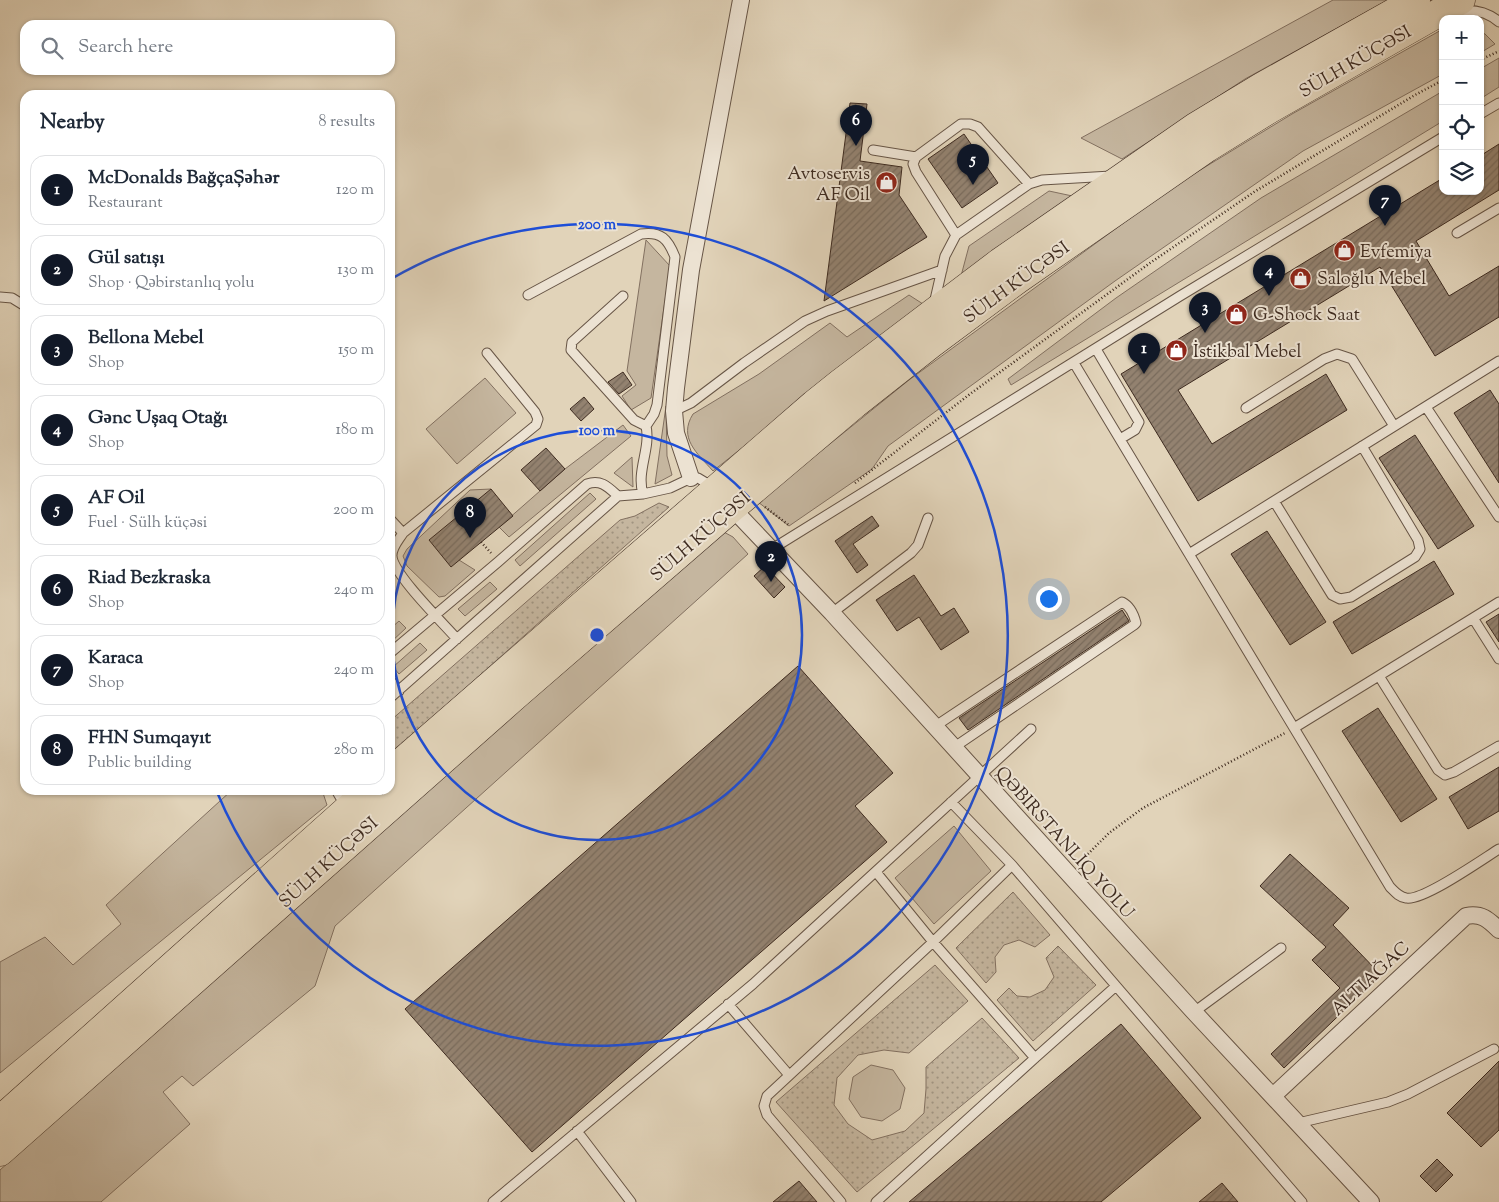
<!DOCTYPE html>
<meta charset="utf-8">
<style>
:root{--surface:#fff;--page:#f2f2f3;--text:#1f2937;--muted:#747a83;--line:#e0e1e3;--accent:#111827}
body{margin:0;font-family:"Sorts Mill Goudy",serif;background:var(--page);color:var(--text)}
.controls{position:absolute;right:15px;top:15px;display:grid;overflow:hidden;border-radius:10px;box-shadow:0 1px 4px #0004}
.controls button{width:45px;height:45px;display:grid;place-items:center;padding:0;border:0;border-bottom:1px solid var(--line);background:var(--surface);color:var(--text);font:25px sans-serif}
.you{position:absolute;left:1048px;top:598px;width:18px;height:18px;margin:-12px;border:4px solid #fff;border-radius:50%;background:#1a73e8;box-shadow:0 0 0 8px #1a73e833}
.badge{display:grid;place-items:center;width:32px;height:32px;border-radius:50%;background:var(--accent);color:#fff;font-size:16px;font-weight:700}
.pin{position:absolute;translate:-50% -41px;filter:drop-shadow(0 1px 2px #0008)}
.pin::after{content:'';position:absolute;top:26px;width:18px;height:15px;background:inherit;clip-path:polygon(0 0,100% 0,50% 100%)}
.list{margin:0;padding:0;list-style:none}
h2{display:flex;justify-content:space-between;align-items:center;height:65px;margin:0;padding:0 20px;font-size:21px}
h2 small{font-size:16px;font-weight:400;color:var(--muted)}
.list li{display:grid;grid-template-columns:32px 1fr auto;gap:15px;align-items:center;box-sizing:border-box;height:70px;margin:0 10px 10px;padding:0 10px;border:1px solid var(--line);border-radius:15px}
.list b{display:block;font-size:19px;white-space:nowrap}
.list p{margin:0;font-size:16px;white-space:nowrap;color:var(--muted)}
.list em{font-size:16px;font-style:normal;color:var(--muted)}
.icon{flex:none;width:28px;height:28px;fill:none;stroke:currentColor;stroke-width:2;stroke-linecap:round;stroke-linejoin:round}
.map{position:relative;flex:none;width:1499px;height:1202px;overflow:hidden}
.search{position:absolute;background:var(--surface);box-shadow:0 1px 4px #0004;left:20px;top:20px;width:375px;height:55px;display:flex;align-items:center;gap:12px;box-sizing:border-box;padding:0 18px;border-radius:15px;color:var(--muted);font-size:19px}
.panel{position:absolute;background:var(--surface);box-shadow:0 1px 4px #0004;left:20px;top:90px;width:375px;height:705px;border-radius:15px}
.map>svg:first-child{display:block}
.green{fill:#c5b69f;stroke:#827060}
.park{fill:url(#park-dots);stroke:#827060}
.building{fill:url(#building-hatch);stroke:#3e2b20}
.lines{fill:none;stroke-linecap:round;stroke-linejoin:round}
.service-casing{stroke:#675546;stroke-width:11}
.minor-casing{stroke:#675546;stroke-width:18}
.trunk-casing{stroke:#3e2b20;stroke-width:29}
.path{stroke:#3e2b20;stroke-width:2.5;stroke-dasharray:1 2.5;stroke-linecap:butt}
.service{stroke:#ece2d2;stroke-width:9}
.minor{stroke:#ece2d2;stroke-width:16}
.trunk{stroke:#e1d3b9;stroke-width:28}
.ring{fill:none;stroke:#1d4ed8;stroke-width:2.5}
.labels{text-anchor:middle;stroke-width:4;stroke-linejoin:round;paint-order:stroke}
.street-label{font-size:18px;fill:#3e2b20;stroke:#ece2d2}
.poi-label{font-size:18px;fill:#3e2b20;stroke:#ece2d2;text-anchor:start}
.centre{fill:#1d4ed8;stroke:#ece2d2;stroke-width:2.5}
.ring-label{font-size:15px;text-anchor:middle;font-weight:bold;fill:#1d4ed8;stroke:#ece2d2;stroke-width:4;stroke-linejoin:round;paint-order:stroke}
</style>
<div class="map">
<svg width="1499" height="1202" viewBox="0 0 1499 1202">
<defs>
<pattern id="park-dots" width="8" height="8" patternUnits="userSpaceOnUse" patternTransform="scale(1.25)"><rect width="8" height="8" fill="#c5b69f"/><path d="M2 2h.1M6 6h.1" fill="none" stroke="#a19481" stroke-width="1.8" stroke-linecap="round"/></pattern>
<pattern id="building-hatch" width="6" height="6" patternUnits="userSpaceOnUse" patternTransform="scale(1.25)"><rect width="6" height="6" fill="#938270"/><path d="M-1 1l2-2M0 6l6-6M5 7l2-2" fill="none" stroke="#796b5c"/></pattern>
</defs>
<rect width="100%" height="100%" fill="#e1d3b9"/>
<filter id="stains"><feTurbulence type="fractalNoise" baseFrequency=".004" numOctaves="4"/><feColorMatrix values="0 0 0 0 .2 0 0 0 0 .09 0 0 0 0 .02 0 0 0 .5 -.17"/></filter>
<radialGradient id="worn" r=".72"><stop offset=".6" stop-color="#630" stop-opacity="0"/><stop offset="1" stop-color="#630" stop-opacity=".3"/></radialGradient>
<path class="green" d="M 1333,0 L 1388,0 L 1245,79 L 1122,159 L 1081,138 Z
M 1443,29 L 1443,74 L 1303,151 L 1115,281 L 888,446 L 872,469 L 789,526 L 758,502 L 909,380 L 1174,186 L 1292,114 Z
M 1480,32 L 1485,34 L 1495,44 L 1480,53 Z
M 1499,58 L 1499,87 L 1480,99 L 1480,69 Z
M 1443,91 L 1443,121 L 1011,385 L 1008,379 L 1116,298 L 1261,198 Z
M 1049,191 L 1077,197 L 961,276 L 969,246 Z
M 646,240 L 670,266 L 651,398 L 631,410 L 622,396 L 636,385 L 627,371 Z
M 909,295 L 923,304 L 713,471 C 697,453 678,438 693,414 L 759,374 L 830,323 L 847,337 Z
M 485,378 L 516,413 L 457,464 L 426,429 Z
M 666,406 L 667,456 L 672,475 L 655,484 Z
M 623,425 L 631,436 L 509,537 L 499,527 L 565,469 Z
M 632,457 L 633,487 L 614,473 Z
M 491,489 L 459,560 L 475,570 L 445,596 L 439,597 L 407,566 L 403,556 L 407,549 L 470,490 Z
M 590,493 L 596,499 L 520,566 L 515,560 Z
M 722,531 L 733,537 L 748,554 L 335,926 L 315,986 L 193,1086 L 182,1076 L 163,1092 L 190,1124 L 101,1202 L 0,1202 L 0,1170 Z
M 490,582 L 497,589 L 465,616 L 458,609 Z
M 399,621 L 406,628 L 390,643 L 390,629 Z
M 420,643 L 427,650 L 399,674 L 393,667 Z
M 232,790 L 322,790 L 327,805 L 0,1073 L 0,962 L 45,937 L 73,965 L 121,924 L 106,905 Z
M 954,826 L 991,871 L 934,924 L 895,878 Z
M 871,1065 L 893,1070 L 905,1088 L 900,1109 L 882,1121 L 861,1117 L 849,1099 L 853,1077 Z"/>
<path class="park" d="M 659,503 L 669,507 L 390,755 L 390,721 L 620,520 L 635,516 Z
M 1013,892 L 1050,935 L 1035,947 L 1019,940 L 1004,945 L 995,957 L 996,972 L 986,983 L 956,948 Z
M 1058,946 L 1096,985 L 1033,1041 L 997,1000 L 1009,988 L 1017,996 L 1030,997 L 1045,990 L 1054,977 L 1046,958 Z
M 935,965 L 968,1001 L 909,1053 L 884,1050 L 858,1055 L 837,1078 L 834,1105 L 848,1124 L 872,1140 L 905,1131 L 924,1113 L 926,1089 L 926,1067 L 982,1018 L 1019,1058 L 857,1192 L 776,1102 Z"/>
<path class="building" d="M 850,103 L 867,104 L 860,161 L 902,167 L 899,195 L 927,237 L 824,301 Z
M 964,134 L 998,183 L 962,208 L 928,159 Z
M 1499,144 L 1499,190 L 1416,241 L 1449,296 L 1499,266 L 1499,317 L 1435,356 L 1380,267 L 1178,390 L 1212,444 L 1326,374 L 1347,410 L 1198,501 L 1121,374 L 1443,178 L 1443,191 L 1480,191 L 1480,156 Z
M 623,372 L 632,385 L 619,394 L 608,382 Z
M 1490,390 L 1499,404 L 1499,483 L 1454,413 Z
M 584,397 L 594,409 L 581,421 L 570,409 Z
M 1415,435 L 1474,526 L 1438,549 L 1379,458 Z
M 546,448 L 565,469 L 540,491 L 521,470 Z
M 491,489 L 513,516 L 451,567 L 429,540 Z
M 872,516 L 879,526 L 853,544 L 868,565 L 857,573 L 835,541 Z
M 1267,531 L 1326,622 L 1290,645 L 1231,554 Z
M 1434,561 L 1454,594 L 1352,654 L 1333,622 Z
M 765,566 L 785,587 L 774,598 L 754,576 Z
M 914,575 L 941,616 L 954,608 L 969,632 L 941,650 L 919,617 L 897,631 L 876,600 Z
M 1122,610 L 1129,621 L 968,730 L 959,718 Z
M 1499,614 L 1499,642 L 1486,622 Z
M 798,666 L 893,773 L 855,806 L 887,842 L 532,1152 L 405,1009 Z
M 1378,708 L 1437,799 L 1401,822 L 1342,731 Z
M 1499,767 L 1499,811 L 1468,829 L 1449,797 Z
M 1290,854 L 1349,908 L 1333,925 L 1381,975 L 1284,1068 L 1271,1054 L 1340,988 L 1312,960 L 1326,947 L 1260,886 Z
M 1121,1024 L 1201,1118 L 1101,1202 L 909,1202 Z
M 1499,1061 L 1499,1130 L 1481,1147 L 1447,1113 Z
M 1437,1159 L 1453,1175 L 1436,1192 L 1420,1176 Z
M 799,1181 L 817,1202 L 773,1202 Z
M 1222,1183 L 1238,1202 L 1199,1202 Z"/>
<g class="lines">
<defs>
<path id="service" d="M 1459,11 C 1474,9 1488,12 1499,22
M 1480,114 L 1499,103
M 873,150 L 916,157
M 1457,233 L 1499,208
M 956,235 L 916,172 L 913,164 L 916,157 L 961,124 L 970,124 L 978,127 L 1029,184
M 528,295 L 641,234 C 661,231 668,239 675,257 L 657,405 L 654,414 L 646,426
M 623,296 L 572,342 L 571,350 L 634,420 L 646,426 C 651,449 636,471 643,494
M 0,297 L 12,298 L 25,306
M 934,304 L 945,256 L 956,235 L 1029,184 L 1042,180 L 1111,176
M 1096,349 L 1139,422 L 1135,430 L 1120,439
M 1074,363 L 1189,554 L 1499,361
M 1426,407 L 1499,517
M 1246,408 L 1324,359 L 1337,354 L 1352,359 L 1394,426
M 674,411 L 691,403 L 744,363 L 805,321 L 827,311 L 942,270
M 1274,501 L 1332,595 L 1340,599 L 1351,597 L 1415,557 L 1420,549 L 1418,540 L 1362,446
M 390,519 L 403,533
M 772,549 L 1180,296 L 1443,137
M 1189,554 L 1390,887 C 1395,892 1399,897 1406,898 C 1422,902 1483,859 1499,849
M 832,613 L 911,553 L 918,545 L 928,518
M 1473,618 L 1499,659
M 457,639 C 443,623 395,576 392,557 C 391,548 398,541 403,533 L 536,425 L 538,419 L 535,412 L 487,353
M 390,653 L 498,562 L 587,484 C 601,479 608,487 618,496
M 1379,676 L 1438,770 L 1445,775 L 1454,772 L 1499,746
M 390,680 L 399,691
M 390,698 L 618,496 L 643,494 L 670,488 L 691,478 L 698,478 L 713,487
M 934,727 L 1122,602 C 1130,606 1134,615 1136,623 L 1134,625 L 953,748
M 1294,728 L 1499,602
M 336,790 L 346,807
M 951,802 L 1012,865 L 1302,1202
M 876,872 L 933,942 L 1035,1058 L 1116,986
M 728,1004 L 789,1075
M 1194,1012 L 1281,948
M 1298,1123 L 1388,1102 L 1408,1094 L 1494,1049
M 577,1131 L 631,1202
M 493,1202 L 753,984 L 1031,729
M 841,1202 L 767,1115 L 764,1106 L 767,1096 L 933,942 L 1012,865
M 876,1202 L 1035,1058"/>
<path id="minor" d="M 691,478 L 676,433 L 674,411 L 676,388 L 691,270 L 741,0
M 732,508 L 832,613 L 1194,1012 L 1371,1202
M 1273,1096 L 1466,916 C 1481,913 1488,919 1499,930"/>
<path id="trunk" d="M 390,772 L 814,404 L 839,384 L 1000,262 L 1195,127 L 1261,87 L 1416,0
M 0,1120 L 369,790
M 0,1152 L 514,697 L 732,508 L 855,404 L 931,344 L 1017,280 L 1207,148 L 1270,109 L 1461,0"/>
</defs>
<use href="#service" class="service-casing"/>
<use href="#minor" class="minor-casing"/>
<use href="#trunk" class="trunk-casing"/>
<path class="path" d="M 1480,60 L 1499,51
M 855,483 L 970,394 L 1150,263 L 1254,192 L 1415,95 L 1443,80
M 765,507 L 790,526
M 481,542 L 491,553
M 1078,864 L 1109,833 L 1143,808 L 1285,733"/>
<use href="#service" class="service"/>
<use href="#minor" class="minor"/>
<use href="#trunk" class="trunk"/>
</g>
<g class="ring">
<circle cx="597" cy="635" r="205"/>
<path d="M391 279A411 411 0 1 1 217 792"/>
</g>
<defs>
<symbol id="shop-disc" viewBox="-11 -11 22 22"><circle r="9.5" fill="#8f2418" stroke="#ece2d2"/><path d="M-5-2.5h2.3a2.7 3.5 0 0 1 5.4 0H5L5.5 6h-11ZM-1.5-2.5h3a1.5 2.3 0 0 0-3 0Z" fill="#fff"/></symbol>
</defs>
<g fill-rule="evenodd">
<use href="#shop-disc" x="874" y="170" width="25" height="25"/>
<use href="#shop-disc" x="1332" y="238" width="25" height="25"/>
<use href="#shop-disc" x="1288" y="266" width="25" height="25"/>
<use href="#shop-disc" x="1224" y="302" width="25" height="25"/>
<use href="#shop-disc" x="1164" y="338" width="25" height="25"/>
</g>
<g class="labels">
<g class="street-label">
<text transform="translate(1355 61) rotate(-30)" y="6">SÜLH KÜÇƏSI</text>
<text transform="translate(1016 282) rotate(-36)" y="6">SÜLH KÜÇƏSI</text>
<text transform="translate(700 536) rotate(-41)" y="6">SÜLH KÜÇƏSI</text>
<text transform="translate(1065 842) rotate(48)" y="6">QƏBIRSTANLIQ YOLU</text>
<text transform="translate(328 862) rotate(-42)" y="6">SÜLH KÜÇƏSI</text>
<text transform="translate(1370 978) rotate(-43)" y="6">ALTIAĞAC</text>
</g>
<g class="poi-label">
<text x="870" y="179" text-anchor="end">Avtoservis<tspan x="870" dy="21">AF Oil</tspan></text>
<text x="1360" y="257">Evfemiya</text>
<text x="1317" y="284">Saloğlu Mebel</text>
<text x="1253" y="320">G-Shock Saat</text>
<text x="1193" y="357">İstikbal Mebel</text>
</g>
</g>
<circle cx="597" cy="635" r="8" class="centre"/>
<g class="ring-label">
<text x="597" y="229">200 m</text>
<text x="597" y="435">100 m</text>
</g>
<rect width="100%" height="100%" filter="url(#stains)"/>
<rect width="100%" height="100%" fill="url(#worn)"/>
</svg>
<div class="controls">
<button>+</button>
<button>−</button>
<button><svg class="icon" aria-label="locate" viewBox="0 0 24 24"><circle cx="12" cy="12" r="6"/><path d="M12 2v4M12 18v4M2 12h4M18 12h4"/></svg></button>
<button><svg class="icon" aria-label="layers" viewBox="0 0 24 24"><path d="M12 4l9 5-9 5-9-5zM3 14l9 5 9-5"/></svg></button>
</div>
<div class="you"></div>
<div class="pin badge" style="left:1144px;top:374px">1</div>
<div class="pin badge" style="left:771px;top:582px">2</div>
<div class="pin badge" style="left:1205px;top:333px">3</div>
<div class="pin badge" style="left:1269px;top:296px">4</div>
<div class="pin badge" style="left:973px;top:185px">5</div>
<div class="pin badge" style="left:856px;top:146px">6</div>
<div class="pin badge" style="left:1385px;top:226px">7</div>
<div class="pin badge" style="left:470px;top:538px">8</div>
<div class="search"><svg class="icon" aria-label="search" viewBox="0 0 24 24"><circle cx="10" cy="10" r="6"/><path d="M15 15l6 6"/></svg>Search here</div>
<section class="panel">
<h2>Nearby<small>8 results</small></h2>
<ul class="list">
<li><span class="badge">1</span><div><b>McDonalds BağçaŞəhər</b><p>Restaurant</p></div><em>120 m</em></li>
<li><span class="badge">2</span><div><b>Gül satışı</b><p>Shop · Qəbirstanlıq yolu</p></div><em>130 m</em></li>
<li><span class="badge">3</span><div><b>Bellona Mebel</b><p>Shop</p></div><em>150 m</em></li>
<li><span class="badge">4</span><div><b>Gənc Uşaq Otağı</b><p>Shop</p></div><em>180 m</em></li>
<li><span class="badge">5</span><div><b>AF Oil</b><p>Fuel · Sülh küçəsi</p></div><em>200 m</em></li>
<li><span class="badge">6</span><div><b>Riad Bezkraska</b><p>Shop</p></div><em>240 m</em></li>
<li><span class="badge">7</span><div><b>Karaca</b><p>Shop</p></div><em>240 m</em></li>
<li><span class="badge">8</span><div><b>FHN Sumqayıt</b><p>Public building</p></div><em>280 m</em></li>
</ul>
</section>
</div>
